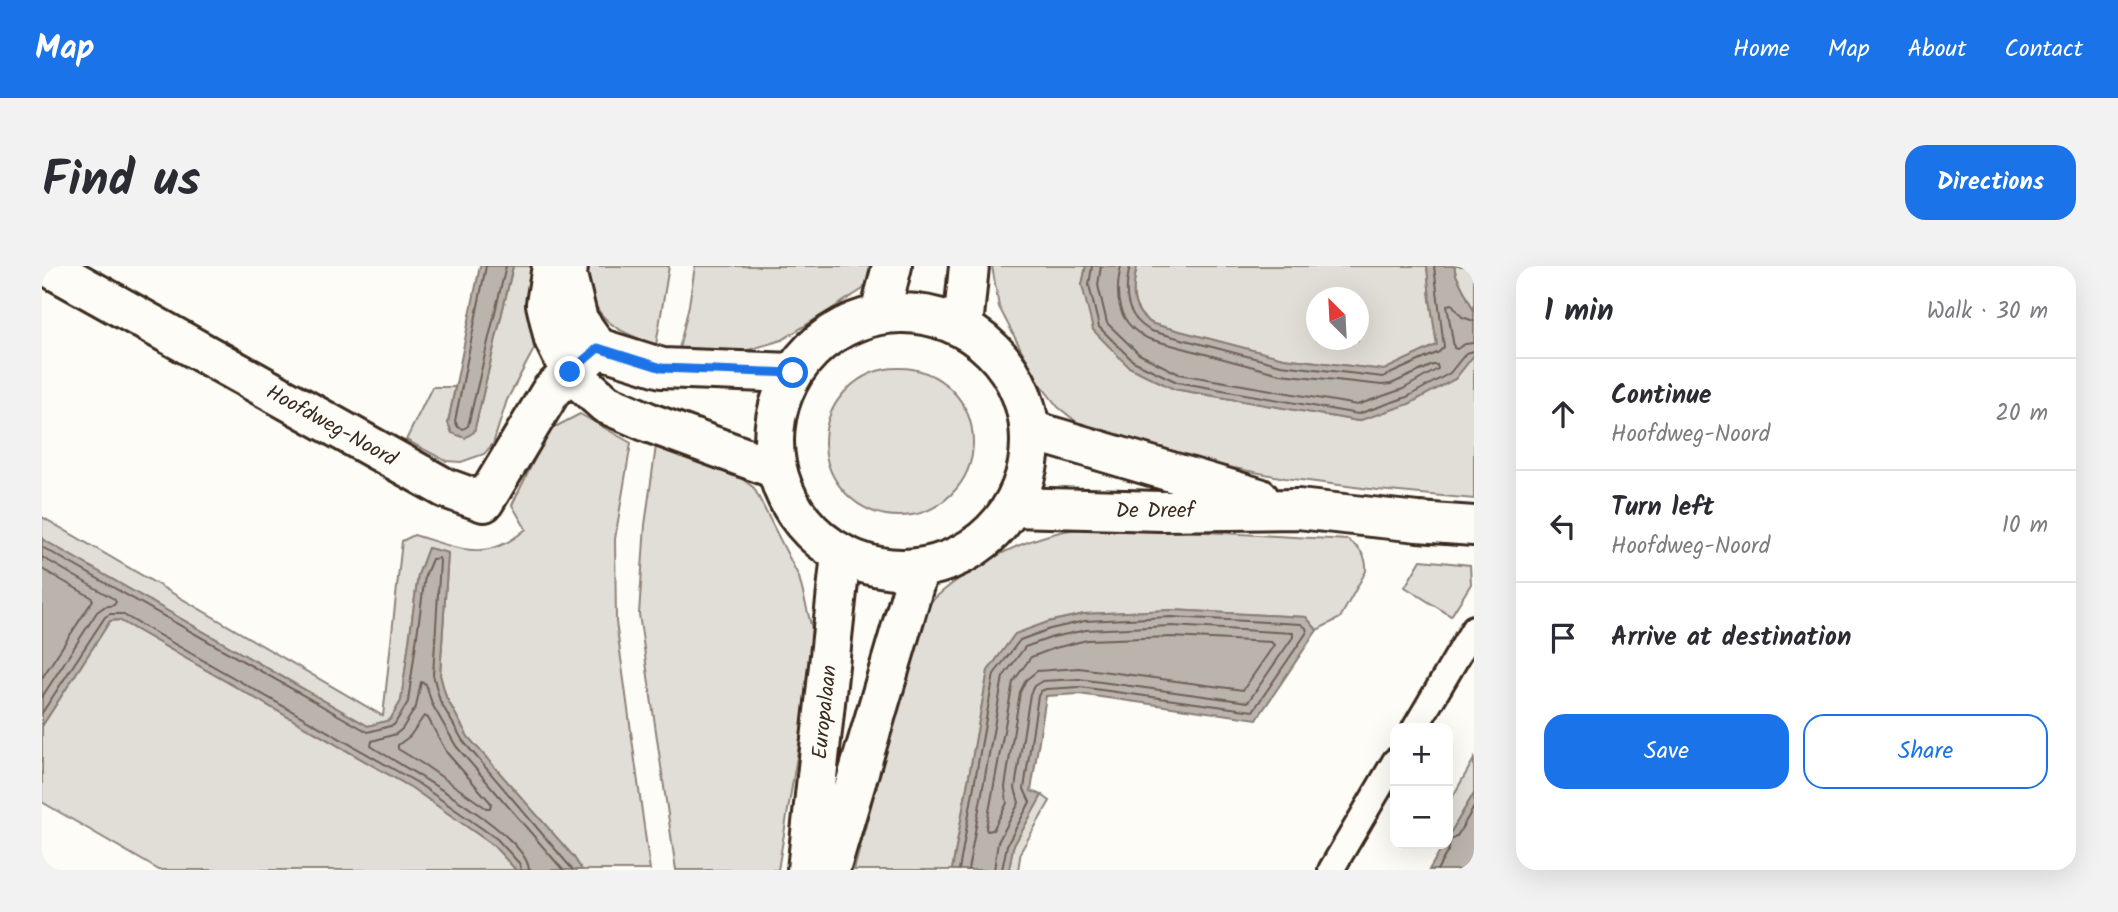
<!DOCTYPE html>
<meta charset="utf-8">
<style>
:root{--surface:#fff;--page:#f2f2f3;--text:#2b2b33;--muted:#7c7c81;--line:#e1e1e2;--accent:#1a73e8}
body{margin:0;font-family:Kalam,sans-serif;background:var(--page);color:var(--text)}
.controls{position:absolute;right:21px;bottom:21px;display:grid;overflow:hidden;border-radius:14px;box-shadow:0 7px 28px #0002}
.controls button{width:63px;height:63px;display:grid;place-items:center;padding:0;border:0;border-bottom:2px solid var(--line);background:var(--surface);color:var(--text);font:35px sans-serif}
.compass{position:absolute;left:1264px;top:21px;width:63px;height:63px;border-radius:50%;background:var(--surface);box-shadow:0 7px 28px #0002;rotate:336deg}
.stop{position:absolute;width:21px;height:21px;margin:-16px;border:5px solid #1a73e8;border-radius:50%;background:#fff}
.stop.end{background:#1a73e8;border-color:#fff;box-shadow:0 2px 7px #0008}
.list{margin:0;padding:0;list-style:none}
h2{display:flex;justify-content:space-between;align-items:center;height:91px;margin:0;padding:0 28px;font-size:30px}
h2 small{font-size:23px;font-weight:400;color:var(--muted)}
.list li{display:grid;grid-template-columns:46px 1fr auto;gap:21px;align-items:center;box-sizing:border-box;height:112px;padding:0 28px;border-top:2px solid var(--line)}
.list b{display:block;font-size:26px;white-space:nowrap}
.list p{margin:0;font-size:23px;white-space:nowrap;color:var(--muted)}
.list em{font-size:23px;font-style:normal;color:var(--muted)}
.actions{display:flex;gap:14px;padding:21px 28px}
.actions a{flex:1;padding:16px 0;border:2px solid var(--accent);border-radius:21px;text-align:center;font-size:24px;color:var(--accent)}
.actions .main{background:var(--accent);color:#fff}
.icon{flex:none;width:38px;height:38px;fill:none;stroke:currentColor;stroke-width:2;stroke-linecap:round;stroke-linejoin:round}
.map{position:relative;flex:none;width:1432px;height:604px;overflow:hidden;border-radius:21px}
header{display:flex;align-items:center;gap:42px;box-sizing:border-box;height:98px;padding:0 35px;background:var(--accent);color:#fff}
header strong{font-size:33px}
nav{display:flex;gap:38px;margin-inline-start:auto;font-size:24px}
.intro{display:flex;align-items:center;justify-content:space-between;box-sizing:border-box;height:168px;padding:0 42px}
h1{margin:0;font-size:49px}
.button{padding:18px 32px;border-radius:21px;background:var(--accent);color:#fff;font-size:24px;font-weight:700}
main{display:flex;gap:42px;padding:0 42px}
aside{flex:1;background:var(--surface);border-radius:21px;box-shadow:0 7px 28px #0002}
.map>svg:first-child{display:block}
.green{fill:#e1ded7;stroke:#8e847a;stroke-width:2;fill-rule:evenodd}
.water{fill:#bbb4ad;stroke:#887d74;stroke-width:2}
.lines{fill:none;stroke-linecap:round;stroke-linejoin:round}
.shore{stroke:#6e6157;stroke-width:2}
.service-casing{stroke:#3b2a1e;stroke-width:30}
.minor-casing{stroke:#3b2a1e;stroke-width:44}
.tertiary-casing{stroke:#3b2a1e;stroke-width:44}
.secondary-casing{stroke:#3b2a1e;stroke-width:44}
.service{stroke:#fdfcf7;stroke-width:24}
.minor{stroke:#fdfcf7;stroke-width:38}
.tertiary{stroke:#fdfcf7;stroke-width:38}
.secondary{stroke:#fdfcf7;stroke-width:38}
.route{stroke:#1a73e8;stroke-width:9}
.labels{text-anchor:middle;stroke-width:5;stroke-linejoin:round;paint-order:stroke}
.street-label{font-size:21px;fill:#3b2a1e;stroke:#fdfcf7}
</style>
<header>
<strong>Map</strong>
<nav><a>Home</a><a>Map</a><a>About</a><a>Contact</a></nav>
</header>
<div class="intro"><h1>Find us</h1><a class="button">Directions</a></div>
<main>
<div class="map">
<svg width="1432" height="604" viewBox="0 0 1432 604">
<rect width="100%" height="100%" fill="#fdfcf7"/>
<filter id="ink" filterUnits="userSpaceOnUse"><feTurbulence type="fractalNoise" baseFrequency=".0143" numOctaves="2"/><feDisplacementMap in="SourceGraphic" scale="14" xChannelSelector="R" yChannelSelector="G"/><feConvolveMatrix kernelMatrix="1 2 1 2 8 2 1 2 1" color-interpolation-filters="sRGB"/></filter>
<g filter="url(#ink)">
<path class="green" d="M 471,0 L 492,0 L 487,45 L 492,83 L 465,134 L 451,178 L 442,188 L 419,196 L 404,195 L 364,174 L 390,121 L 413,121 L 406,157 L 410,167 L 432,166 Z
M 545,0 L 627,0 L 614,79 C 586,69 559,60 549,29 C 546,20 546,9 545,0 Z
M 653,0 L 835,0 L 821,23 L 740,74 L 696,87 L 637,83 L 647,39 Z
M 950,0 L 1044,0 L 1040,19 L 1087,101 L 1132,123 L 1316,155 L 1413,113 L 1432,89 L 1432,233 L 1336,224 L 1243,212 L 1141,192 L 1041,161 L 1016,141 L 995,114 L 957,41 Z
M 1095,0 L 1385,0 L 1388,33 L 1395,79 L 1342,104 L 1241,92 L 1111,58 C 1087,45 1090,23 1095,0 ZM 1274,32 L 1316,32 L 1316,74 L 1274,74 Z
M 1412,0 L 1432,0 L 1432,45 L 1414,9 Z
M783 176a74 74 0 1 1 148 0a74 74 0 1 1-148 0Z
M 538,148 L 589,177 L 573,273 L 574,356 L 608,604 L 540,604 L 531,590 L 426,471 L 404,431 L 398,409 L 406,287 L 386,282 L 376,309 L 359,435 L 348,454 L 326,460 L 0,273 L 0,251 L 341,450 L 360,275 L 372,269 C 417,282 444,298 484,263 L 470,239 L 507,164 Z
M 614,180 L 676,194 L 712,222 L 757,311 L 770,363 L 765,430 L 736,604 L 634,604 L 597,348 L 603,259 Z
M 1057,260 L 1306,274 C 1317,282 1325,289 1324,305 L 1298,352 L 1275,364 L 1264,351 L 1129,344 L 1042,348 L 1006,356 L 973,368 L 946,405 L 910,604 L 812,604 L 881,344 C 914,308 971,277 1018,266 C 1031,263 1044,262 1057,260 Z
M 1379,294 L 1428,299 L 1429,318 L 1409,350 L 1363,321 Z
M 77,354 L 370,522 L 451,579 L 474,604 L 117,604 L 0,536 L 0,460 L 68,355 Z
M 1432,493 L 1432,527 L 1406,571 L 1406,539 Z
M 1000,529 L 1008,535 L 979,585 L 976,604 L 967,604 L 971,581 Z"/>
<path class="water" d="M 438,0 L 471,0 L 432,166 L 423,172 L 410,167 L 406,157 Z
M 1044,0 L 1095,0 C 1090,23 1087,45 1111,58 L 1241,92 L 1342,104 L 1395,79 L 1388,33 L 1385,0 L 1412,0 L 1414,9 L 1432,45 L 1432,89 L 1413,113 L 1367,138 L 1316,155 L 1132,123 L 1087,101 L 1051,64 L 1040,19 Z
M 0,273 L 326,460 L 348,454 L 359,435 L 376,309 L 386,282 L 406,287 L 398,409 L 404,431 L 426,471 L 531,590 L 540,604 L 474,604 L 451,579 L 370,522 L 77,354 L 68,355 L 0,460 Z
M 1129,344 L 1264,351 L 1275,364 L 1215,453 L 1037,428 L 1004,430 L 989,525 L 1000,529 L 971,581 L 967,604 L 910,604 L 946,405 L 973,368 L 1006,356 L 1042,348 Z
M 1432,527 L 1432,593 L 1425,604 L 1387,604 L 1402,578 L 1406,578 L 1406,571 Z"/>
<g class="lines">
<path class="shore" d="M 444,0 L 413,155 L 416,161 L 421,163 L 426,160 L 464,0
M 1050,0 L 1047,19 L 1057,61 L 1091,95 L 1135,116 L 1316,148 L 1365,131 L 1408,107 L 1424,87 L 1432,85
M 1059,0 L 1056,19 L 1065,57 L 1097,88 L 1137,108 L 1315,139 L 1361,123 L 1396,103 L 1395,99 L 1391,99 L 1349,118 L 1340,119 L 1238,108 L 1107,73 C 1075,58 1072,31 1079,0
M 1088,0 C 1082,26 1082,50 1109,65 L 1239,99 L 1341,111 L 1397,86 L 1402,81 L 1392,0
M 1432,55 L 1420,51 L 1410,38 L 1405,39 L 1412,82 L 1415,83 L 1423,78 L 1432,77
M 0,281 L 326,466 L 352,459 L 366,436 L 383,310 L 390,293 L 397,292 L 398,295 L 391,409 L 398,435 L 421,475 L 531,604
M 0,291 L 72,333 L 74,336 L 72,339 L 62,341 L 55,346 L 0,431
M 0,303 L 49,331 L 51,334 L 0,412
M 1129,371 L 1229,376 L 1232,379 L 1201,424 L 1037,402 L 995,405 L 984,414 L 978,426 L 963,521 L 965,537 L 951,564 L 945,565 L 944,562 L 971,416 L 989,391 L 1013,382 L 1045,374 Z
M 0,447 L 63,351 L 68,348 L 80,348 L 374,516 L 455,573 L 477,597 L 479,604
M 382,450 L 386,452 L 405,487 L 449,537 L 448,542 L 444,542 L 384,500 L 356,483 L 356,479 L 368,470 Z
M 487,604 C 486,568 360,501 329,480 L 330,475 L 354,468 L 360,463 L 374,441 L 379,416 L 384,418 L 390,438 L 414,480 L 521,604
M 917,604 L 952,408 L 978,374 L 1008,363 L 1043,355 L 1129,351 L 1259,358 L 1264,362 L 1265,366 L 1211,445 L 1038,421 L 1004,423 L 999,425 L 996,430 L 982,523 L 988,536 L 965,579 L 960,604
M 926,604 L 961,411 L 983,381 L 1011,371 L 1044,364 L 1129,360 L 1251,367 L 1251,371 L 1206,436 L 1037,413 L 1000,415 L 992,420 L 988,428 L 973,522 L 977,537 L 956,576 L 952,604
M 1395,604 L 1407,583 L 1408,575 L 1415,570 L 1432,541"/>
<defs>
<path id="service" d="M 1373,462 L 1432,362
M 1289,604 L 1353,495"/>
<path id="minor" d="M 5,0 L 403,222 L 442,236 L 509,125 L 554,84
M 988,164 L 1217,232
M 970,241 L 1119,245 L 1256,243 L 1376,256 L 1432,260"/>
<path id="tertiary" d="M 510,0 L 504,38 L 512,73 L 528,106 L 564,138 L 608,157 L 734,203
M 526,0 L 525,9 L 536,54 L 556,82 L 620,102 L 751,107"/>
<path id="secondary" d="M732 175a128 128 0 1 1 256 0a128 128 0 1 1-256 0Z
M 838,48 L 850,0
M 921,61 L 927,0
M 765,604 L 799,288
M 788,604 L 877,302"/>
</defs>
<use href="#service" class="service-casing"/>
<use href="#minor" class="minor-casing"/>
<use href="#tertiary" class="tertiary-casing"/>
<use href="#secondary" class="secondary-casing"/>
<use href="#service" class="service"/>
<use href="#minor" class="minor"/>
<use href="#tertiary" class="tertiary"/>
<use href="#secondary" class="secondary"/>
</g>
</g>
<g class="lines" filter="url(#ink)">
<path class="route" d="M 528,106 L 556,82 L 620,102 L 751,107"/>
</g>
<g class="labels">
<g class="street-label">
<text transform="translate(290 159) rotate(29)" y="7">Hoofdweg-Noord</text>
<text x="1113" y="251">De Dreef</text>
<text transform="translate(782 446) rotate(-84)" y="7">Europalaan</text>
</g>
</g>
</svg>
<div class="controls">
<button>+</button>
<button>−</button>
</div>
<svg class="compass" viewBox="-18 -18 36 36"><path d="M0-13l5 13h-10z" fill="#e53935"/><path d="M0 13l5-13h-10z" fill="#7c7c81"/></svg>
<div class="stop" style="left:751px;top:107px"></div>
<div class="stop end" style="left:528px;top:106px"></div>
</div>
<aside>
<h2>1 min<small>Walk · 30 m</small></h2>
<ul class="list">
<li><svg class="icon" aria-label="ahead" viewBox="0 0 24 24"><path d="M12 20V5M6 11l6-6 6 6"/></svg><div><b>Continue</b><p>Hoofdweg-Noord</p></div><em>20 m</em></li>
<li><svg class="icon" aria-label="left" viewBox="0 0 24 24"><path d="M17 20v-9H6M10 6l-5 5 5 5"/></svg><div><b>Turn left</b><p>Hoofdweg-Noord</p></div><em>10 m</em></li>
<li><svg class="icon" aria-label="arrive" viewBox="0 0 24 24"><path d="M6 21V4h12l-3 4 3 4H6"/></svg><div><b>Arrive at destination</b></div></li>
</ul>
<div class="actions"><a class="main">Save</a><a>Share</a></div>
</aside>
</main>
